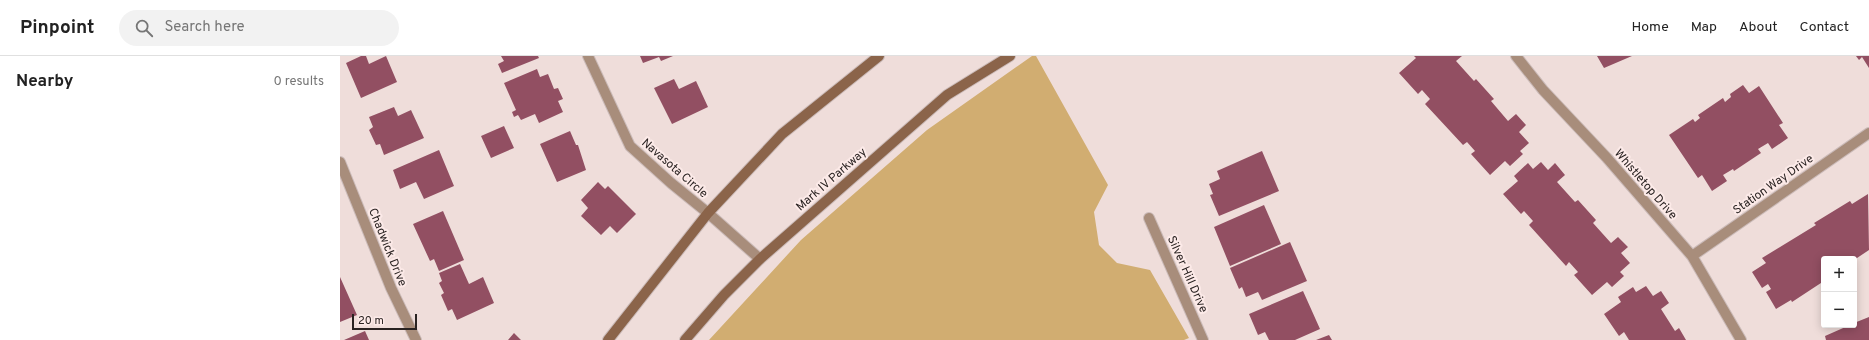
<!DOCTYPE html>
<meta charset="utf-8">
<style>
:root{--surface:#fff;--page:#f2f2f2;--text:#222;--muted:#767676;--line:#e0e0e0}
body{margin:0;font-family:Overpass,sans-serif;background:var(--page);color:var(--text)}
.controls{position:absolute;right:12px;bottom:12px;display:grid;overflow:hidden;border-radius:4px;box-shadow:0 2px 10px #0003}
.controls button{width:36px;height:36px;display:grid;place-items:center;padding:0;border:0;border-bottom:1px solid var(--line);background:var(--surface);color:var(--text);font:20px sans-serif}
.scale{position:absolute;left:12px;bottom:10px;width:65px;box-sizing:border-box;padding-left:4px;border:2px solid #292221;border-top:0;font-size:11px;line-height:14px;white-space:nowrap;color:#292221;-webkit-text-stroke:3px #fceae8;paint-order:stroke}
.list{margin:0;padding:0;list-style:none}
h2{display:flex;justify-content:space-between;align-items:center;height:52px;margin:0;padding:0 16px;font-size:17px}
h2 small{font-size:13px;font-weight:400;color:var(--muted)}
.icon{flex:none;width:22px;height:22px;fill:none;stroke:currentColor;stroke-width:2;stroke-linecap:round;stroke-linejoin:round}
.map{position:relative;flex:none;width:1529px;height:284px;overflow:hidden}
header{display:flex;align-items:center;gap:24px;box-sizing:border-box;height:56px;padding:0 20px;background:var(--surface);border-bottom:1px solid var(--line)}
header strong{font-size:19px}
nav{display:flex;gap:22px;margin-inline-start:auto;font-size:14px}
.search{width:280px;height:36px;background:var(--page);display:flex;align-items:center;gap:10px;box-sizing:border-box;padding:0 14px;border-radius:22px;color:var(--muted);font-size:15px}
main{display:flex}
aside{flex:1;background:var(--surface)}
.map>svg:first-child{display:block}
.green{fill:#d1ad71}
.building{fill:#924f62}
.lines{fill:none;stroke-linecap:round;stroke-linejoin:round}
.service-casing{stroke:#cbbbb9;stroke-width:12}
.minor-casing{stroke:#cbbbb9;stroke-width:12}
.secondary-casing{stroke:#cbbbb9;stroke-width:12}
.service{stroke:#a88d7b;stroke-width:10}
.minor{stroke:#a88d7b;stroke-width:10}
.secondary{stroke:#8b644a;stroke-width:10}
.labels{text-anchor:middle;stroke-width:4;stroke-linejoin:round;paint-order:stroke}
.street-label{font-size:12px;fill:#292221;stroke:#fceae8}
</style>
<header>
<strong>Pinpoint</strong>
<div class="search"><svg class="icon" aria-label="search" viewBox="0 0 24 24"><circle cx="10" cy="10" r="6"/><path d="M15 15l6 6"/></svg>Search here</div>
<nav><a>Home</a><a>Map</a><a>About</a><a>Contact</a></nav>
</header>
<main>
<aside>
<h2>Nearby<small>0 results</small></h2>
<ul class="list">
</ul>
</aside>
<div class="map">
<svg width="1529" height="284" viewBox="0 0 1529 284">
<rect width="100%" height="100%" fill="#efddda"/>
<path class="green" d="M 692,0 L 696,0 L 768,129 L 754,156 L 759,189 L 777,207 L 810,214 L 849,282 L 844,284 L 369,284 L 461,184 L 587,74 Z"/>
<path class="building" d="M 21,0 L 26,0 L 29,8 L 46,0 L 57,26 L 21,42 L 6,7 Z
M 161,0 L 198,0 L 199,2 L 162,17 L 158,8 L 164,5 Z
M 300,0 L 333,0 L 321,5 L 319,1 L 303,7 Z
M 1074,0 L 1122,0 L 1116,5 L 1134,25 L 1136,23 L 1154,43 L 1151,45 L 1168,65 L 1176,58 L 1186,69 L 1179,76 L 1189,87 L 1180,95 L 1183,98 L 1170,110 L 1165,105 L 1150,119 L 1131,98 L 1135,95 L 1127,86 L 1123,89 L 1085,48 L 1090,43 L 1082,34 L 1078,38 L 1059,17 L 1076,2 Z
M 1257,0 L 1292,0 L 1264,12 Z
M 1516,0 L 1529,0 L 1529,12 L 1522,1 L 1519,4 Z
M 197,13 L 200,21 L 208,18 L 214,33 L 218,32 L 223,43 L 218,45 L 223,56 L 199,67 L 195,58 L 181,64 L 178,59 L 174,61 L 172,56 L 176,54 L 164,27 Z
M 334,23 L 339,33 L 356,25 L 368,51 L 332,68 L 314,32 Z
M 1403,29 L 1409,37 L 1419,30 L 1443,67 L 1439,69 L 1448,82 L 1432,93 L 1428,87 L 1418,93 L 1421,97 L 1394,115 L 1393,113 L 1383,119 L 1387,125 L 1372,135 L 1362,119 L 1358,122 L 1329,79 L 1353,63 L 1355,66 L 1360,62 L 1358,59 L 1383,42 L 1385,46 L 1391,41 L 1390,38 Z
M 54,51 L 58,60 L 71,54 L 84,82 L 44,99 L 40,88 L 36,89 L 29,74 L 33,71 L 29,61 Z
M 164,70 L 174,92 L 151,102 L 141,80 Z
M 230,75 L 236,89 L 238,89 L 246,114 L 217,126 L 200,88 Z
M 99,94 L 114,130 L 84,143 L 76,126 L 60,133 L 53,114 Z
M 922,95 L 939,135 L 879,160 L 870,139 L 873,138 L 869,128 L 880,123 L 877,115 Z
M 1201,106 L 1208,114 L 1215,107 L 1225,119 L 1217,126 L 1235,146 L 1238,144 L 1256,164 L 1253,167 L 1271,187 L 1278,181 L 1288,191 L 1281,197 L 1290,207 L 1280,216 L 1284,220 L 1272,231 L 1267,226 L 1252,239 L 1234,219 L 1238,216 L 1229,206 L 1226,210 L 1189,169 L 1193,165 L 1184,155 L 1181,158 L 1163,138 L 1178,125 L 1174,120 L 1188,107 L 1193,113 Z
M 258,126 L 265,133 L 268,130 L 296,158 L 277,177 L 270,170 L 261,179 L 241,160 L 248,152 L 241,144 Z
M 1528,138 L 1529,194 L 1514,204 L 1484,203 L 1484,225 L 1452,246 L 1451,244 L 1436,253 L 1426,236 L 1431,233 L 1428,228 L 1422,232 L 1412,216 L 1426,207 L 1422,202 L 1476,169 L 1474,167 L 1510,145 L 1512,148 Z
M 924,149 L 941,188 L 890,210 L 874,171 Z
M 103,155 L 124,204 L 99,215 L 94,203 L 90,205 L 73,168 Z
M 950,186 L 967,225 L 922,244 L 918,236 L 906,241 L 902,231 L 899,233 L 890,212 Z
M 120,208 L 129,228 L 143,221 L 154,247 L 117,264 L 112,253 L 108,255 L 101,239 L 104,237 L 99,227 L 102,225 L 99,217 Z
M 0,221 L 17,259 L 0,266 Z
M 1306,230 L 1313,240 L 1321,235 L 1329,247 L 1321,253 L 1335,275 L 1339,272 L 1346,284 L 1289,284 L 1284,276 L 1279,280 L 1264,258 L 1281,246 L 1278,241 L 1293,231 L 1296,236 Z
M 963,235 L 980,273 L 955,284 L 929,284 L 925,276 L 918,279 L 909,258 Z
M 1529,261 L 1529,284 L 1486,284 L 1485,280 L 1510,269 L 1514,269 L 1514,267 Z
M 25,275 L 29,284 L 4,284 Z
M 174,277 L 181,284 L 168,284 Z
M 989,279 L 992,284 L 976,284 Z"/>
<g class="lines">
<defs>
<path id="service" d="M 1176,0 L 1203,34 L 1267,102 L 1352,200 L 1401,284
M 1352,200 L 1529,77"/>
<path id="minor" d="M 248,0 L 290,90 L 331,127 L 368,157 L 420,203
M 0,106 L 51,232 L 76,284
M 809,162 L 863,284"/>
<path id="secondary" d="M 268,284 L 368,157 L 442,78 L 539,0
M 345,284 L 384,239 L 420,203 L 607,39 L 670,0"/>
</defs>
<use href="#service" class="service-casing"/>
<use href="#minor" class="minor-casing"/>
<use href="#secondary" class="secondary-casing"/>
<use href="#service" class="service"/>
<use href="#minor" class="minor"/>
<use href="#secondary" class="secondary"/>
</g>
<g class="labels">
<g class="street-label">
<text transform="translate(335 112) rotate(41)" y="4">Navasota Circle</text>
<text transform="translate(491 123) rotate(-41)" y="4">Mark IV Parkway</text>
<text transform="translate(1306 128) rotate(49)" y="4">Whistletop Drive</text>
<text transform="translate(1433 128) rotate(-35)" y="4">Station Way Drive</text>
<text transform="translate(48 191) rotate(68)" y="4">Chadwick Drive</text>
<text transform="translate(848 218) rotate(66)" y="4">Silver Hill Drive</text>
</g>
</g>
</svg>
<div class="controls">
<button>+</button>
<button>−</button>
</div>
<div class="scale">20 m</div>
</div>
</main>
